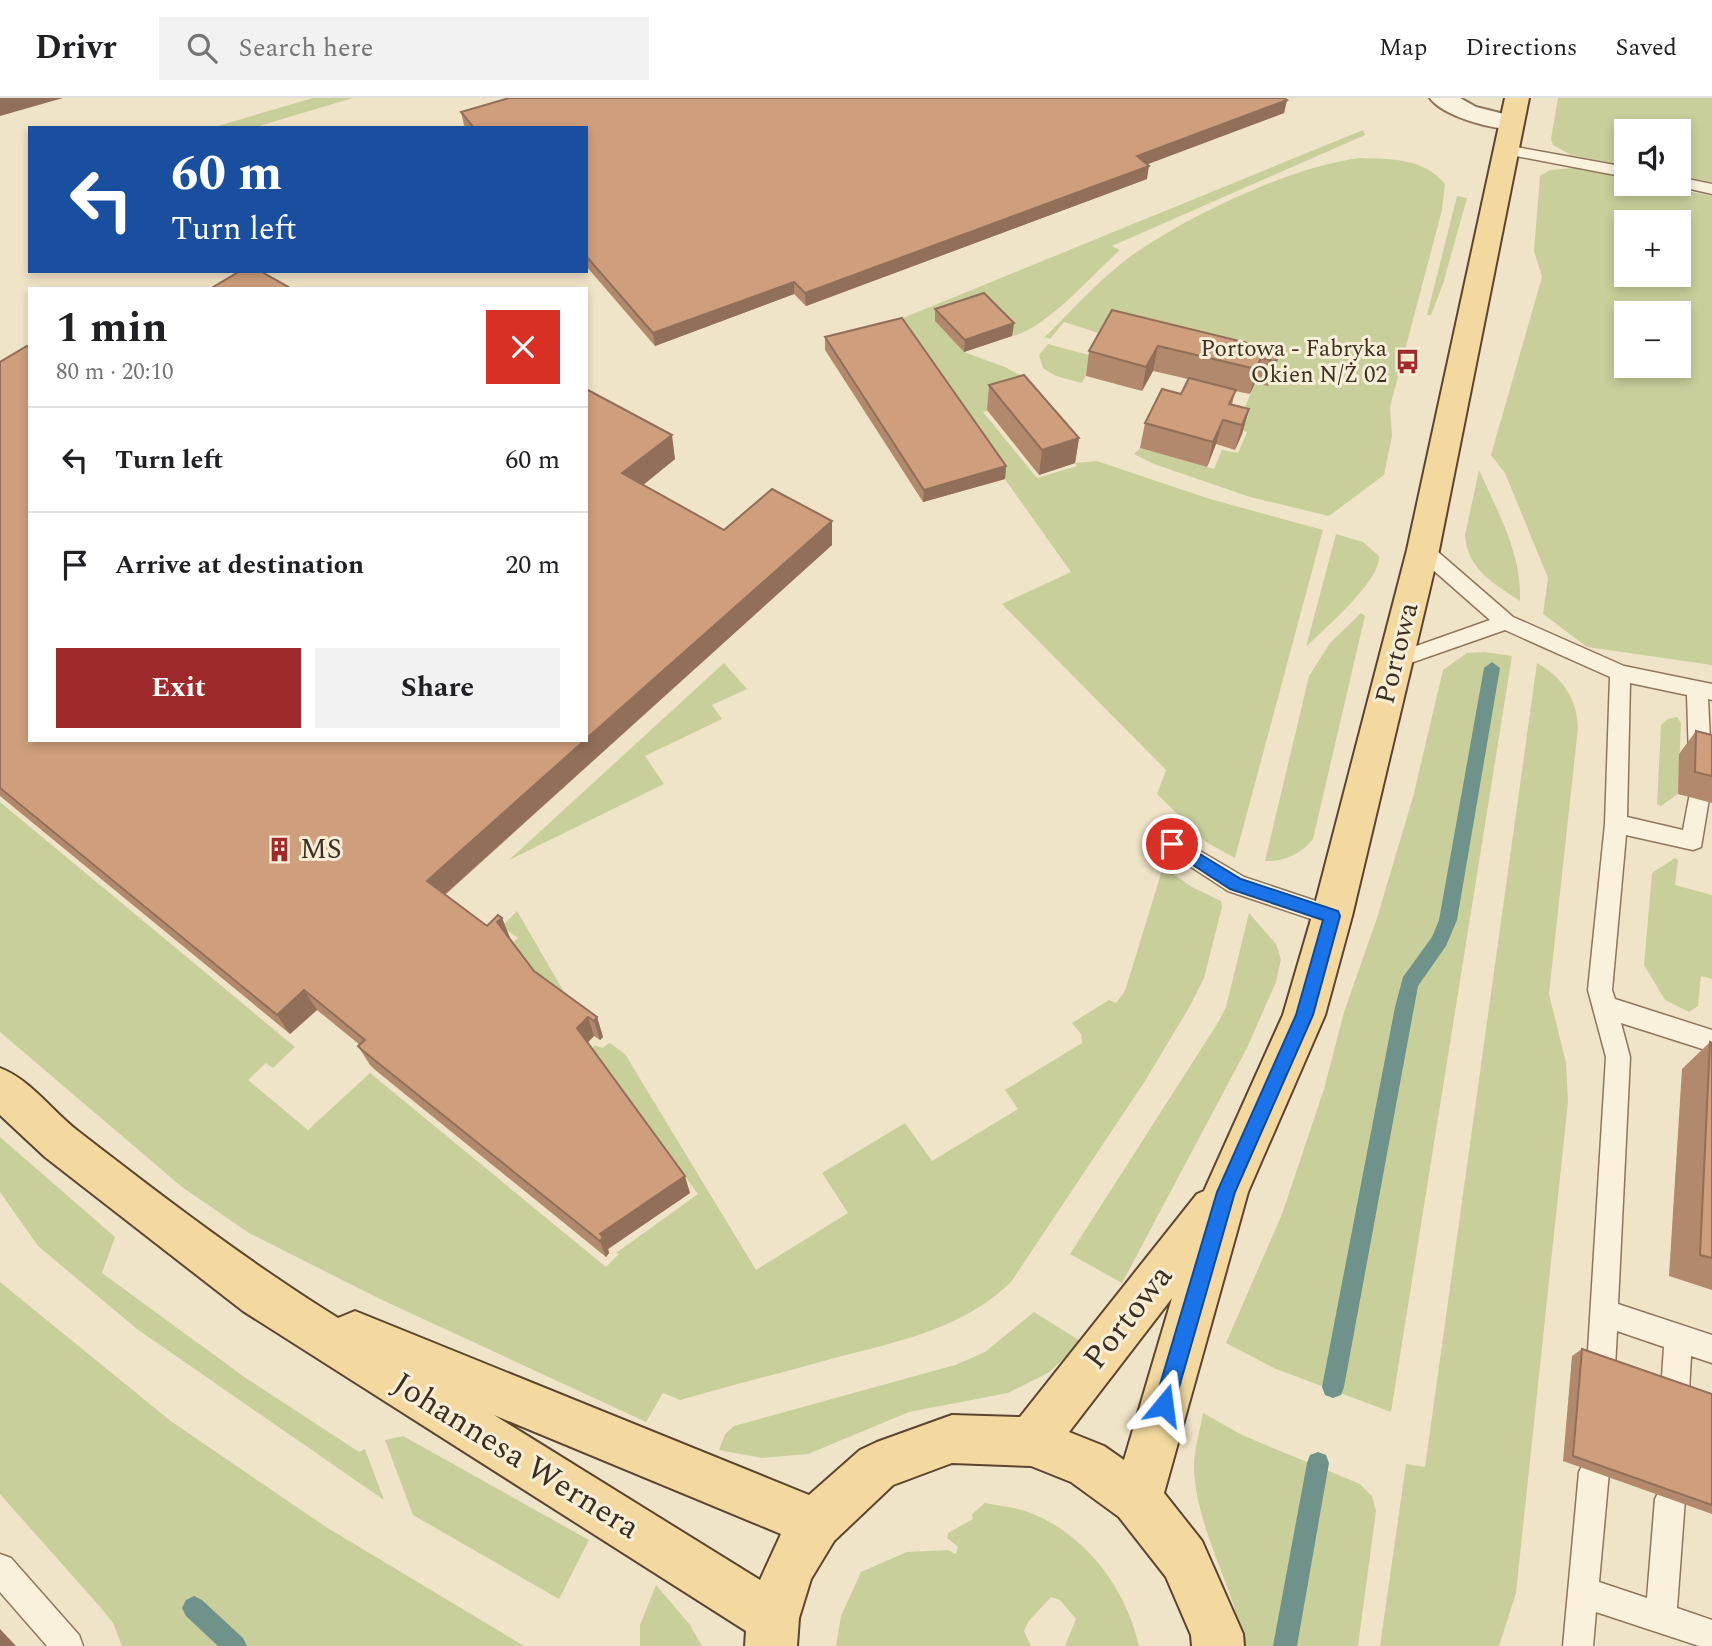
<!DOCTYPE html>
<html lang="en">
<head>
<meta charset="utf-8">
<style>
	:root { --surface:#fff; --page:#f2f2f2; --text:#202124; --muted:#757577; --line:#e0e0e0; --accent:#9e2a2b }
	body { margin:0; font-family:Spectral,serif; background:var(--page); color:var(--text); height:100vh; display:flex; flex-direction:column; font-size:26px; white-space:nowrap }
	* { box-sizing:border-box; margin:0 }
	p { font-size:23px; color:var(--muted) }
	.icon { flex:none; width:38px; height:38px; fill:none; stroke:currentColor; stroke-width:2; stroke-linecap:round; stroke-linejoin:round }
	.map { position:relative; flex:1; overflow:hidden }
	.panel { position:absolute; left:28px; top:189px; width:560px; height:455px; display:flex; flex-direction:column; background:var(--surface); border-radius:0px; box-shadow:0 4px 10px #0003 }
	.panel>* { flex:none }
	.hud { position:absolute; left:28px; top:28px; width:560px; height:147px; border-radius:0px; box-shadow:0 4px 10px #0003; background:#1a4fa0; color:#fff; overflow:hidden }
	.fabs { position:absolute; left:1614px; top:21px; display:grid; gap:14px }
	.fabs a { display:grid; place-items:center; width:77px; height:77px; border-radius:0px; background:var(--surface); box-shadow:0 4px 10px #0003; font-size:35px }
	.pin { position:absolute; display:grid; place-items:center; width:60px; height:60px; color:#fff; margin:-30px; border:4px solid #fff; border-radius:50%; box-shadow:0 2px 7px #0007 }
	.me { position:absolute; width:77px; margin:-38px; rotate:16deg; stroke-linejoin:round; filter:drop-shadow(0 0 5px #0008) }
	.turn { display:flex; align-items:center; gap:24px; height:147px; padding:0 28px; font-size:32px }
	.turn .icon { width:91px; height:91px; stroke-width:2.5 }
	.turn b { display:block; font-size:49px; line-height:60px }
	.round { display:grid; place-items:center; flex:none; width:74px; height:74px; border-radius:0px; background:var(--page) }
	.headline { display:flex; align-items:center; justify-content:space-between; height:119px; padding:0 28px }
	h1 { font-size:42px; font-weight:700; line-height:52px }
	.cta { display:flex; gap:14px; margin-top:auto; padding:14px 28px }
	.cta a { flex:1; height:80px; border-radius:0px; background:var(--accent); color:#fff; font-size:28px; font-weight:700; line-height:80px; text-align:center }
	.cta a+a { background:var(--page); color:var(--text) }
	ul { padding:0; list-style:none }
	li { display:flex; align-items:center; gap:21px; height:105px; padding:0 28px; border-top:2px solid var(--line) }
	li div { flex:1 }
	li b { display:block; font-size:26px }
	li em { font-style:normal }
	header { display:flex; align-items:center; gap:42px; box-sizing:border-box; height:98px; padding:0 35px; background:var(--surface); border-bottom:2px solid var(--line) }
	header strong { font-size:33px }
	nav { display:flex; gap:38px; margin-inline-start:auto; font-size:24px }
	.search { width:490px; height:63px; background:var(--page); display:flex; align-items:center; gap:18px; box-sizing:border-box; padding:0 24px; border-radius:0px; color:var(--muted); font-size:26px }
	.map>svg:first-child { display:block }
	.green { fill:#c9cf9b; fill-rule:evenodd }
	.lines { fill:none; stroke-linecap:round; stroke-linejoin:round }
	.stream { fill:#6f938a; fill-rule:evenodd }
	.lane-casing { stroke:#8d765c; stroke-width:3 }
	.street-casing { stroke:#8d765c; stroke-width:4 }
	.primary-casing { stroke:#5b4430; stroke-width:4 }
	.lane { fill:#faf1dc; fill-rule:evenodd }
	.street { fill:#faf1dc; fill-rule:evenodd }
	.primary { fill:#f3d9a0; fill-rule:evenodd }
	.wall { fill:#b2896c }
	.shaded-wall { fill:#916f58 }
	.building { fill:#cf9f7d; stroke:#916f58; stroke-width:2 }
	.route { fill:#1a73e8; stroke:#114b97; stroke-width:2 }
	.labels { text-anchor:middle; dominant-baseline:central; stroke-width:6; stroke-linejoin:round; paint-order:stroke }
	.far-poi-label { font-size:23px; fill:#3d2e20; stroke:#f7eed8; text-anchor:end }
	.street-label { font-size:28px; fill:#3d2e20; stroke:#f7eed8 }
	.poi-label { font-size:28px; fill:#3d2e20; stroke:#f7eed8; text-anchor:start }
	.near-street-label { font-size:33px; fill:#3d2e20; stroke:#f7eed8 }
</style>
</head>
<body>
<header>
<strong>Drivr</strong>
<div class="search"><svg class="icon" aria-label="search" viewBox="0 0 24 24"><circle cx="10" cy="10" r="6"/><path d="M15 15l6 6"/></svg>Search here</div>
<nav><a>Map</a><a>Directions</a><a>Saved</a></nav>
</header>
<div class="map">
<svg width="1712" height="1548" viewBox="0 0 1712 1548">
	<rect width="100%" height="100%" fill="#f0e4c8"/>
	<g class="green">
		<polygon points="313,0 353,0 252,30 211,30"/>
		<polygon points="1558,0 1712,0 1712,84 1678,78 1678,33 1626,33 1626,68 1571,57 1553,47 1551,41"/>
		<path d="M1363 32 1365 37 1112 148 1120 152C1094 175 1045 232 1012 238L983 207 964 254 1005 269 1025 280 1021 301 983 314 1037 380 1077 368 1075 365 1097 363 1210 401 1323 432 1235 760 1206 744 1157 696 1166 672 1002 506 1071 474 893 224Z"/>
		<path d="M1360 60C1391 61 1424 60 1445 86L1442 112 1390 309 1392 338 1384 377 1329 418 1250 399 1154 366 1134 356 1140 350 1214 371 1222 352 1238 355 1247 334 1231 329 1241 319 1255 285 1064 224 1050 241 1045 239C1072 212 1100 181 1131 158 1187 118 1292 68 1360 60Z"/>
		<path d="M1573 70 1626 80V86H1651L1712 98V567L1587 549 1543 516 1548 480 1505 375 1491 357 1542 179 1534 153 1540 78 1550 72ZM1678 124V177H1626V124ZM1626 215H1678V268H1626Z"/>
		<polygon points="1457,98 1467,100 1443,186 1431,217 1427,217"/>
		<polygon points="1048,246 1096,259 1082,285 1056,278 1043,270 1039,257"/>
		<path d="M1479 372C1498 415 1522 455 1520 503 1494 486 1467 471 1465 437Z"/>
		<path d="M1336 436 1363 444 1379 458C1381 483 1324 531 1306 549Z"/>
		<path d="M1361 515 1365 518 1313 741C1301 756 1284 764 1265 763L1309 578 1330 545Z"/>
		<polygon points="1485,554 1512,558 1391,1314 1276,1271 1226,1245 1282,1116 1324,991 1344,914 1377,820 1413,699 1443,572 1467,555"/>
		<polygon points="724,565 747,591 712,607 722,621 645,658 664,686 509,762"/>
		<path d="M1537 565C1563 580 1577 600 1578 630L1549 896 1566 965 1568 1004 1516 1495 1499 1548H1380L1406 1366 1425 1369Z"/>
		<polygon points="1677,619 1681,625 1678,696 1661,708 1657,706 1661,627 1668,621"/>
		<path d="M0 704 295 949 273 970 266 965 248 982 308 1032 370 975 606 1169 619 1156 616 1155 698 1096 591 952 595 947 602 950 610 945 625 956 756 1172 848 1115 822 1075 905 1025 932 1063 1018 1011 1005 992 1082 945 1081 936 1072 925 1109 902 1116 905 1125 893 1163 769 1192 789 1221 803 1222 809 1204 880 1190 908 1145 983 1011 1184C962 1232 895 1244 831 1261 780 1275 730 1288 680 1302L663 1295 646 1324 380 1201 249 1135 182 1089 0 934Z"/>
		<polygon points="1675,760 1678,762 1675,787 1712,797 1712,881 1701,878 1698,908 1689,914 1665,902 1644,867 1652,775"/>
		<polygon points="517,813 567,899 535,877 512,845 518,840 507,832 492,838"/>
		<polygon points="1249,815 1276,846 1281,861 1276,884 1247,950 1122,1185 1070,1156 1219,923 1226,909"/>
		<polygon points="0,1039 115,1139 102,1175 243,1278 359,1354 365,1351 384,1402 137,1231 38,1148 0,1094"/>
		<polygon points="0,1184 172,1324 326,1429 524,1548 122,1548 113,1525 101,1510 0,1396"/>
		<polygon points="1034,1214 1082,1244 1048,1275 1008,1295 909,1314 808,1356 762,1360 719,1352 725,1336 734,1328 955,1267 985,1254"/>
		<path d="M1203 1315 1242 1337 1360 1386 1372 1398 1376 1413 1358 1548H1244C1234 1488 1198 1435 1194 1373 1193 1355 1200 1333 1203 1315Z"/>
		<polygon points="403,1338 589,1442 559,1501 413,1417 385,1342"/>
		<path d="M985 1405C999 1408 1015 1409 1028 1414 1085 1435 1126 1490 1139 1548H1065L1076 1521 1060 1502 1051 1499 1028 1524 1024 1533 1031 1548H836L841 1518 861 1474 907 1454 948 1452 956 1456 958 1449 947 1440 948 1435 973 1421 972 1416Z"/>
		<polygon points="656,1487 690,1527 702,1548 640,1548 640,1527"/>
	</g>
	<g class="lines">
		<g class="stream">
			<polygon points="1492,564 1500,570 1457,822 1446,848 1418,888 1344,1289 1341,1297 1333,1300 1325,1297 1322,1289 1395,909 1403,879 1432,839 1439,822 1484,570"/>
			<polygon points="1318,1354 1326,1357 1329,1365 1297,1548 1273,1548 1307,1365 1310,1357"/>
			<polygon points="194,1498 202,1502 243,1540 247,1548 218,1548 186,1518 182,1510 186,1502"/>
		</g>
		<defs>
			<g id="lane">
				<polygon points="1505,47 1626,69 1626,79 1500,55 1497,52"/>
				<polygon points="1678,79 1712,86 1712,96 1673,87 1678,86"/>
				<polygon points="1423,445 1430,447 1513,519 1624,568 1712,586 1712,602 1708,601 1711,661 1708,667 1700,669 1692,667 1689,661 1687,597 1630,585 1627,719 1683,732 1690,695 1698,692 1706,695 1709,701 1701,749 1693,752 1626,737 1612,892 1615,901 1712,932 1712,954 1621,925 1630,959 1618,1206 1712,1237 1712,1265 1691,1258 1689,1294 1685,1304 1675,1308 1665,1304 1661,1294 1664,1249 1617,1233 1615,1269 1611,1279 1601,1283 1591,1279 1587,1269 1606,959 1588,892 1605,726 1610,579 1505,532 1402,568 1388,568 1385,563 1388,558 1490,522 1416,457 1413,452 1416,447"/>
				<polygon points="1173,737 1244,779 1340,811 1344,818 1340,825 1332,828 1228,793 1165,752 1162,746 1165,740"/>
				<polygon points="1594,1359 1604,1364 1609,1374 1599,1484 1647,1500 1655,1401 1660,1391 1670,1386 1680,1391 1685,1401 1677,1510 1712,1522 1712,1548 1699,1548 1596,1514 1593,1548 1563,1548 1579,1374 1584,1364"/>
				<polygon points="0,1456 11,1460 79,1537 83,1548 47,1548 0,1494"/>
			</g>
			<path id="street" d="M1430 0H1460L1476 9 1520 20 1524 25 1520 30C1500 35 1442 18 1430 0Z"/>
			<path id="primary" d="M1505 0H1529L1439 452 1352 818 1325 917 1248 1094 1164 1395 1202 1443 1243 1536 1244 1548H1192L1191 1537 1166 1479 1119 1419 1071 1384 1031 1368 952 1365 893 1387 834 1443 811 1481 799 1520 797 1548H745L746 1533 243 1213 45 1059 0 1017V970C31 982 52 1013 78 1033 162 1098 248 1164 338 1220L355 1213 809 1397 860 1352 877 1344 952 1317 1020 1319 1197 1096 1204 1093 1283 917 1312 818 1407 452ZM1172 1200 1124 1362 1104 1348 1069 1334ZM494 1317 781 1436 760 1482Z"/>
		</defs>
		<use href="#lane" class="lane-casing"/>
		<use href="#street" class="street-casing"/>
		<use href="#primary" class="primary-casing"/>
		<use href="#lane" class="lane"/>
		<use href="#street" class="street"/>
		<use href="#primary" class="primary"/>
	</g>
	<g class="wall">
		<polygon points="1287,2 1284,15 1147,66 1147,81 806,208 794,196 655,248 586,168 586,30 466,30 464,27 461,14"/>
		<polygon points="935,211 1014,225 1012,238 964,254 935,223"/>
		<polygon points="1112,212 1280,253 1273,278 1268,288 1255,285 1250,296 1235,293 1232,307 1249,311 1242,336 1235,352 1216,346 1207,369 1140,350 1145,325 1181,296 1188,281 1153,273 1142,293 1086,278 1089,253"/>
		<polygon points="825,239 1006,368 1005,381 923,404 825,252"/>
		<polygon points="0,264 30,642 586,291 675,361 643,387 724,432 832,423 832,447 445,797 487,828 502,820 510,840 534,873 597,919 603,939 600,942 594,938 587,945 690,1095 608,1151 609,1155 606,1159 374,971 370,967 358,948 360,947 317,912 290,936 0,698"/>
		<polygon points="989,287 1079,340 1075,365 1039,377 987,312"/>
		<polygon points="1696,633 1712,637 1712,705 1678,696 1679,656"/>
		<polygon points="1710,944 1712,945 1712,1192 1669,1178 1682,971"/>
		<polygon points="1582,1251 1712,1296 1712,1416 1563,1363 1572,1258"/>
	</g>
	<g class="shaded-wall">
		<polygon points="0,0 63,0 0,18"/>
		<polygon points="1287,2 1284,15 1135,71 1137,58"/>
		<polygon points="1149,68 1147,81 806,208 805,195"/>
		<polygon points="794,184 794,196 655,248 653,235"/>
		<polygon points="1014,225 1012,238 964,254 965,242"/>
		<polygon points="1158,248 1153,273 1142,293 1146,269"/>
		<polygon points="1280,253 1273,278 1268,288 1275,263"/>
		<polygon points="1261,260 1255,285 1250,296 1256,271"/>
		<polygon points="1249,311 1242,336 1235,352 1242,327"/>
		<polygon points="1223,322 1216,346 1207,369 1213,344"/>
		<polygon points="672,337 675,361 627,400 622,375"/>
		<polygon points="1079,340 1075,365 1039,377 1042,352"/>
		<polygon points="1006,368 1005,381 923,404 924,392"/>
		<polygon points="832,423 832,447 436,804 427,783"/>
		<polygon points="502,820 510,840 497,824"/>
		<polygon points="304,892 317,912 290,936 277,917"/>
		<polygon points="588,919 594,938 583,949 577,930"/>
		<polygon points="597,919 603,939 600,942 594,923"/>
		<polygon points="685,1078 690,1095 608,1151 609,1155 606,1159 600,1143 600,1136"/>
		<polygon points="0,1531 16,1548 0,1548"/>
	</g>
	<g class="building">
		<polygon points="509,0 1284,0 1287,2 1137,58 1149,68 805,195 794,184 653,235 586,158 586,30 474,30 461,14"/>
		<polygon points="240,173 260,173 292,191 210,191"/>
		<polygon points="984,195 1014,225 965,242 935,211"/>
		<polygon points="1112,212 1280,253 1275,263 1261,260 1256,271 1158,248 1146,269 1089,253"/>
		<polygon points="902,220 1006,368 924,392 825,239"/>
		<polygon points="27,248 30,250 30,642 585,642 427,783 487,828 498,817 502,820 497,824 534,873 597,919 594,923 588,919 577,930 685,1078 600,1136 603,1139 600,1143 362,952 358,948 365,942 304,892 277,917 0,690 0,264"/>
		<polygon points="1024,277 1079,340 1042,352 989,287"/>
		<polygon points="1189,280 1236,292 1229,306 1249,311 1242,327 1223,322 1213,344 1145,325 1162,291 1181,296"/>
		<polygon points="586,291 672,337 622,375 724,432 772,391 832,423 586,641"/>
		<polygon points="1696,633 1712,637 1712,678 1695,674"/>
		<polygon points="1710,944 1712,945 1712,1160 1700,1157"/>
		<polygon points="1582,1251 1712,1296 1712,1407 1573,1358"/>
	</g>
	<polygon class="route" points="1172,739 1241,781 1338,813 1340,818 1313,917 1235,1094 1174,1307 1171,1314 1164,1316 1157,1314 1154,1307 1217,1094 1296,917 1323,822 1230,791 1167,750 1167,741"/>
	<defs>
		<symbol id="bus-bare" viewBox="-9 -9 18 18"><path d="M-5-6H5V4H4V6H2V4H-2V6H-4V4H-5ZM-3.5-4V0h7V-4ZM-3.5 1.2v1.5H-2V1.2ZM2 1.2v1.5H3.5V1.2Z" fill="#9e2a2b" stroke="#f7eed8" stroke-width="2.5" paint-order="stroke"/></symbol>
		<symbol id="building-bare" viewBox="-9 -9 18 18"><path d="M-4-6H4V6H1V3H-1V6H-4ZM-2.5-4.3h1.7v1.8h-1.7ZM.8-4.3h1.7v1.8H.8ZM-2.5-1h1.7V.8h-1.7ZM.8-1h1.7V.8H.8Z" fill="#9e2a2b" stroke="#f7eed8" stroke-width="2.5" paint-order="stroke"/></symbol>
	</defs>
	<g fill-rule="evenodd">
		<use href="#bus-bare" x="1390" y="246" width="35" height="35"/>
		<use href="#building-bare" x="262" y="734" width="35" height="35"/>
	</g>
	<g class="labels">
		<g class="far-poi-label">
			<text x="1387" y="251">Portowa - Fabryka<tspan x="1387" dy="26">Okien N/Ż 02</tspan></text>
		</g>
		<g class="street-label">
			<text transform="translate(1397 555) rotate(-76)">Portowa</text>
		</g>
		<g class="poi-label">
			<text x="300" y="751">MS</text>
		</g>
		<g class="near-street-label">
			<text transform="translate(1128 1219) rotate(-52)">Portowa</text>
			<text transform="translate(516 1358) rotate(32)">Johannesa Wernera</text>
		</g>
	</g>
</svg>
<div class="fabs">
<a><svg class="icon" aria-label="sound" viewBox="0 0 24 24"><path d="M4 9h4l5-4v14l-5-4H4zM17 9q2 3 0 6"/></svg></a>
<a>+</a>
<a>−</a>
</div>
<div class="pin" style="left:1172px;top:746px;background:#d93025"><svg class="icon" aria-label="arrive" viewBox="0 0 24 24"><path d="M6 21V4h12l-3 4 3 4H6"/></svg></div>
<svg class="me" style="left:1164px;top:1307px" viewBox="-20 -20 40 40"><path d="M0-17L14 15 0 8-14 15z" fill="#1a73e8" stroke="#fff" stroke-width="4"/></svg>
<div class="hud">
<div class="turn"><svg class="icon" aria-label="left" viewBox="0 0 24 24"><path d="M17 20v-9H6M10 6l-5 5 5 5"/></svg><div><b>60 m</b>Turn left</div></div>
</div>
<section class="panel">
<div class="headline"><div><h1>1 min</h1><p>80 m · 20:10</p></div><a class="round" style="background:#d93025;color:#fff"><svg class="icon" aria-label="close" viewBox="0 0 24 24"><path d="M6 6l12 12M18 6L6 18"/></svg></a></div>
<ul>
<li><svg class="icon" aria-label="left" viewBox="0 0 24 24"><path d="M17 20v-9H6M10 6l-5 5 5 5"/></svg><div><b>Turn left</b></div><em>60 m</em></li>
<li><svg class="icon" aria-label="arrive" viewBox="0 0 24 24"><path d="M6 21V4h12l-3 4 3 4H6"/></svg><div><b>Arrive at destination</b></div><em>20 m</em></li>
</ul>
<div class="cta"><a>Exit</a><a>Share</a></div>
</section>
</div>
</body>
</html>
